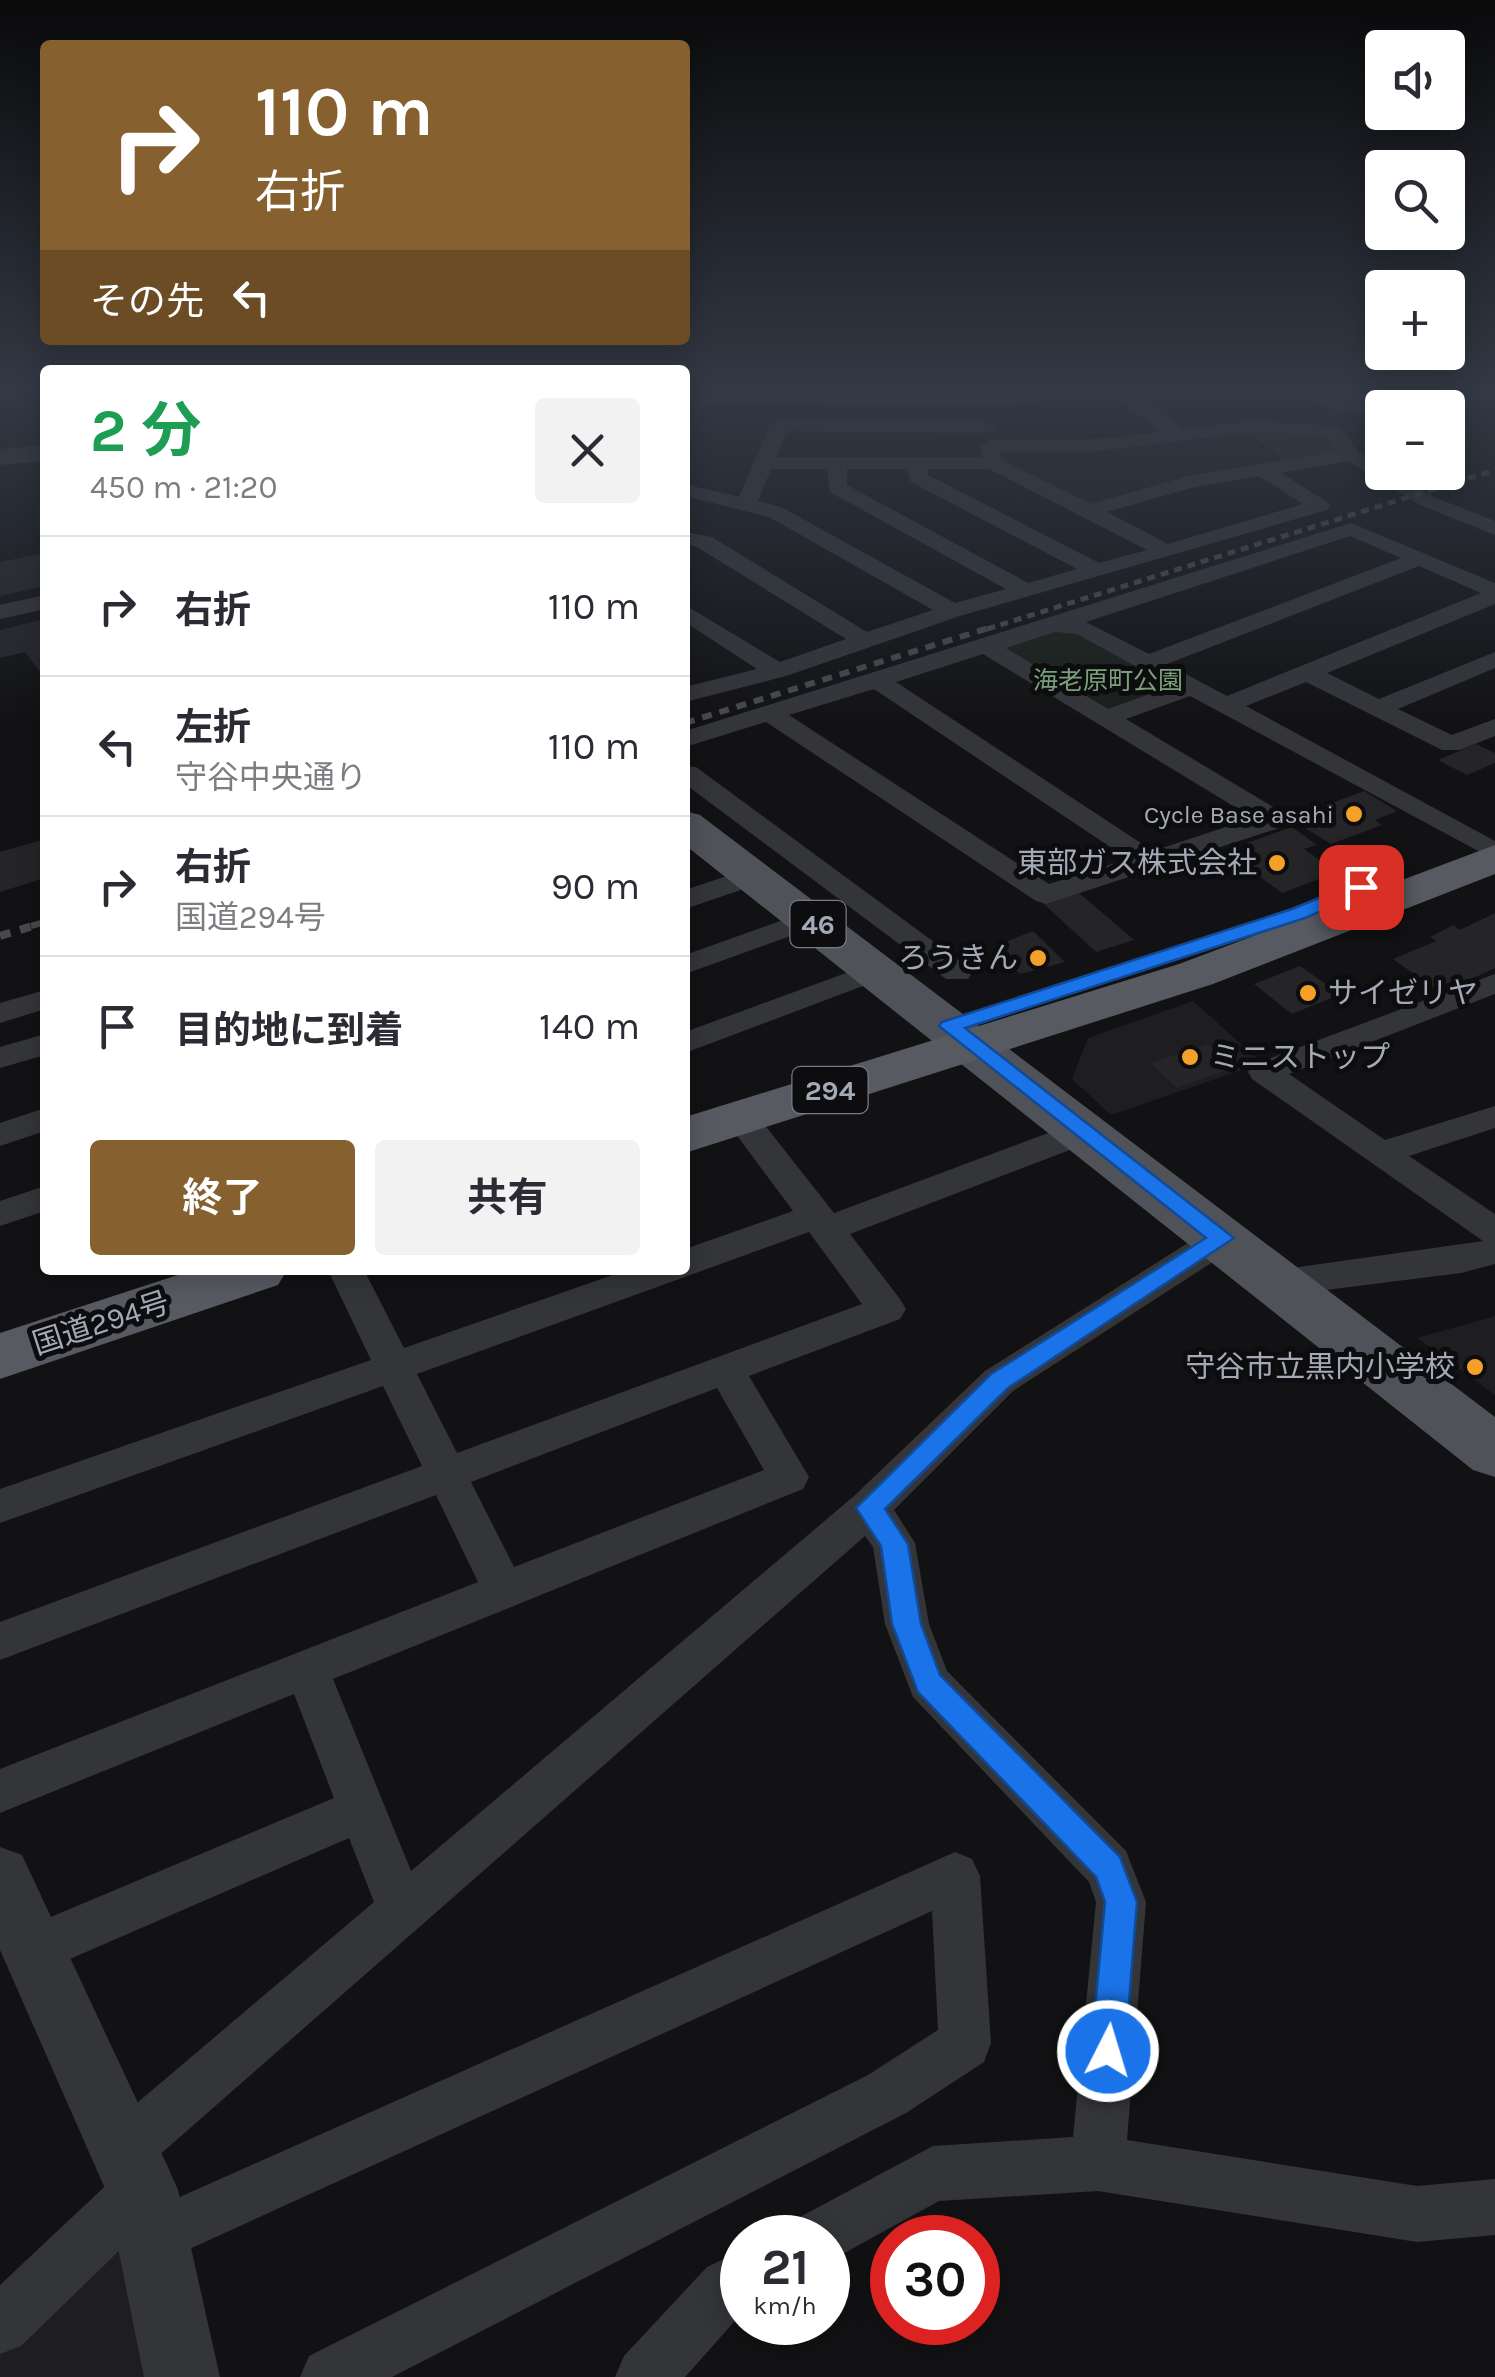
<!DOCTYPE html>
<html lang="ja">
<head>
<meta charset="utf-8">
<style>
	:root { --surface:#fff; --page:#f2f2f3; --text:#2b2b33; --muted:#7c7c81; --line:#e1e1e2; --accent:#86602e }
	body { margin:0; font-family:Karla,"Noto Sans JP",sans-serif; background:var(--page); color:var(--text); height:100vh; display:flex; flex-direction:column; font-size:38px; white-space:nowrap }
	* { box-sizing:border-box; margin:0 }
	p { font-size:32px; color:var(--muted) }
	.icon { flex:none; width:55px; height:55px; fill:none; stroke:currentColor; stroke-width:2; stroke-linecap:round; stroke-linejoin:round }
	.map { position:relative; flex:1; overflow:hidden }
	.panel { position:absolute; left:40px; top:365px; width:650px; height:910px; display:flex; flex-direction:column; background:var(--surface); border-radius:10px; box-shadow:0 5px 25px #0003 }
	.panel>* { flex:none }
	.guide { position:absolute; left:40px; top:40px; width:650px; height:305px; border-radius:10px; box-shadow:0 5px 25px #0003; background:#86602e; color:#fff; overflow:hidden }
	.fabs { position:absolute; left:1365px; top:30px; display:grid; gap:20px }
	.fabs a { display:grid; place-items:center; width:100px; height:100px; border-radius:10px; background:var(--surface); box-shadow:0 5px 25px #0003; font-size:50px }
	.speed { position:absolute; left:720px; top:2215px; display:flex; gap:20px; font-size:50px; font-weight:700; text-align:center }
	.speed>* { display:grid; place-content:center; width:130px; height:130px; border-radius:50%; background:var(--surface); box-shadow:0 5px 25px #0003; line-height:1 }
	.speed small { font-size:25px; font-weight:400 }
	.speed .limit { border:15px solid #d22; background:#fff; color:#111 }
	.pin { position:absolute; display:grid; place-items:center; width:85px; height:85px; color:#fff; margin:-42px; border-radius:20px; box-shadow:0 5px 15px #0006 }
	.me { position:absolute; width:110px; margin:-55px; rotate:5deg; stroke-linejoin:round; filter:drop-shadow(0 0 8px #0008) }
	.turn { display:flex; align-items:center; gap:35px; height:210px; padding:0 50px; font-size:45px }
	.turn .icon { width:130px; height:130px; stroke-width:2.5 }
	.turn b { display:block; font-size:70px; line-height:85px }
	.then { display:flex; align-items:center; height:95px; padding:0 50px; background:#0003; gap:20px; font-size:38px }
	.round { display:grid; place-items:center; flex:none; width:105px; height:105px; border-radius:10px; background:var(--page) }
	.summary { display:flex; align-items:center; justify-content:space-between; height:170px; padding:0 50px }
	h1 { font-size:60px; font-weight:700; line-height:75px; color:#1e9e55 }
	.primary-button { display:flex; gap:20px; margin-top:auto; padding:20px 50px }
	.primary-button a { flex:1; height:115px; border-radius:10px; background:var(--accent); color:#fff; font-size:40px; font-weight:700; line-height:115px; text-align:center }
	.primary-button a+a { background:var(--page); color:var(--text) }
	ul { padding:0; list-style:none }
	li { display:flex; align-items:center; gap:30px; height:140px; padding:0 50px; border-top:2px solid var(--line) }
	li div { flex:1 }
	li b { display:block; font-size:38px }
	li em { font-style:normal }
	.map>svg:first-child { display:block }
	.built { fill:#1e1e21 }
	.green { fill:#181f19 }
	.building { fill:#252528 }
	.lines { fill:none; stroke-linecap:round; stroke-linejoin:round }
	.minor { fill:#333539; fill-rule:evenodd }
	.tertiary { fill:#333539; fill-rule:evenodd }
	.primary { fill:#4f5258; fill-rule:evenodd }
	.trunk { fill:#575a61; fill-rule:evenodd }
	.rail-far2 { stroke:#46494e; stroke-width:5; stroke-dasharray:8 6; stroke-linecap:butt }
	.rail-far1 { stroke:#46494e; stroke-width:6; stroke-dasharray:10 8; stroke-linecap:butt }
	.rail { stroke:#46494e; stroke-width:8; stroke-dasharray:11 10; stroke-linecap:butt }
	.route { fill:#1a73e8; stroke:#114b97; stroke-width:2.5 }
	.poi-dot { fill:#f5a029; stroke:#0d0d0f; stroke-width:4 }
	.labels { text-anchor:middle; dominant-baseline:central; stroke-width:10; stroke-linejoin:round; paint-order:stroke }
	.far-park-label { font-size:25px; fill:#7aa07a; stroke:#0d0d0f }
	.far-poi-label { font-size:25px; fill:#a3aab5; stroke:#0d0d0f; text-anchor:end }
	.shield { fill:#0d0d0f; stroke:#767b83; stroke-width:2.5 }
	.shield-label { font-size:28px; font-weight:bold; fill:#a3aab5 }
	.poi-label { font-size:30px; fill:#a3aab5; stroke:#0d0d0f; text-anchor:end }
	.street-label { font-size:30px; fill:#a3aab5; stroke:#0d0d0f }
</style>
</head>
<body>
<div class="map">
<svg width="1495" height="2377" viewBox="0 0 1495 2377">
	<rect width="100%" height="100%" fill="#121214"/>
	<g class="built">
		<polygon points="1193,1001 1262,1063 1111,1115 1072,1079 1088,1038"/>
		<polygon points="1495,1316 1495,1395 1417,1338"/>
		<polygon points="99,2252 128,2253 158,2377 0,2377 0,2346"/>
	</g>
	<g class="green">
		<polygon points="1239,430 1281,462 1096,506 1004,464 1000,447"/>
		<polygon points="1054,625 1083,628 1193,687 1105,718 986,646"/>
	</g>
	<g class="building">
		<polygon points="1243,429 1328,433 1338,450 1286,462"/>
		<polygon points="45,553 45,586 0,596 0,562"/>
		<polygon points="45,619 45,679 25,652 0,658 0,630"/>
		<polygon points="1476,744 1495,753 1495,763 1467,775 1438,760"/>
		<polygon points="1364,791 1397,811 1375,820 1382,825 1331,844 1290,819"/>
		<polygon points="1292,827 1317,845 1304,849 1337,872 1282,893 1235,859 1256,852 1244,844"/>
		<polygon points="45,839 45,878 0,892 0,852"/>
		<polygon points="1079,893 1134,940 1096,952 1043,903"/>
		<polygon points="1495,913 1495,968 1441,993 1393,959 1436,941 1430,937 1453,925 1460,930"/>
		<polygon points="1033,931 1065,962 1020,974 993,947"/>
		<polygon points="1300,966 1326,984 1338,979 1351,990 1292,1014 1254,984"/>
		<polygon points="1207,1044 1233,1068 1177,1088 1151,1063"/>
	</g>
	<g class="lines">
		<g class="minor">
			<path d="M1111 392H1132L1182 429 1254 420 1341 427 1358 451 1382 466V472H1394L1434 497 1495 521V535L1420 505 1348 461 1281 473 1327 502 1330 506 1327 510 960 616 786 676 685 702V687L757 669 685 622V605L780 662 846 639 697 547 685 544V532L712 537 867 632 933 610 769 517 685 496V484L739 497 770 425 780 419 986 421 996 427 986 433 787 431 776 457H982L980 446 990 440 1098 439 1161 432ZM1254 432 1328 436 1338 451 1188 476 1091 504 1002 460 1001 452 1098 451ZM771 469H827L830 492 1006 589 955 603 783 508 758 501ZM847 469H907L911 482 1077 569 1028 583 847 485ZM927 469H989L1147 550 1099 563 928 475ZM1259 476 1303 504 1168 544 1107 512 1191 488Z"/>
			<path d="M1351 523 1495 583V604L1327 673 1379 699 1495 652V668L1398 709 1452 735 1495 719V736L1460 750H1442L1306 682 1246 706 1495 841V860L1190 696 1126 719 1285 814 1289 820 1285 826 1046 904 1036 901 766 722 685 747V731ZM1350 536 1401 558 1149 654 1086 622ZM1419 566 1481 593 1227 696 1167 664ZM1055 632 1077 634 1172 686 1108 709 1006 648ZM983 654 1253 818 1153 851 896 682ZM874 689 1128 859 1049 884 789 715Z"/>
			<polygon points="45,595 45,609 0,619 0,605"/>
			<polygon points="685,766 696,767 968,967 972,973 968,979 946,979 685,784"/>
			<polygon points="754,867 764,870 768,876 764,882 685,909 685,890"/>
			<polygon points="811,910 821,913 826,919 821,925 685,974 685,955"/>
			<polygon points="876,962 887,965 891,971 887,977 685,1053 685,1032"/>
			<polygon points="1495,974 1495,994 1289,1074 1385,1140 1495,1106 1495,1128 1409,1156 1495,1214 1495,1264 1461,1273 1278,1296 1265,1292 1260,1283 1265,1274 1278,1270 1483,1241 1252,1079 1248,1072 1252,1065"/>
			<polygon points="45,990 45,1009 0,1023 0,1003"/>
			<polygon points="45,1034 45,1055 0,1068 0,1047"/>
			<path d="M741 1107 753 1110 834 1213 1072 1124 1084 1121 1096 1124 1101 1132 1096 1140 850 1234 900 1299 906 1309 900 1319 749 1376 809 1477 803 1489 333 1679 411 1871 854 1496 985 1371 1210 1229 1223 1225 1236 1229 1241 1238 1236 1247 1013 1391 894 1510 915 1543 929 1624 947 1671 1126 1851 1146 1902 1127 2140 1417 2186 1495 2179V2235L1417 2242 1098 2191 939 2201 828 2262V2238H790L798 2218 933 2146 1073 2137 1096 1902 1089 1882 913 1697 885 1624 873 1547 865 1536 148 2165 162 2170 170 2190 164 2204 955 1852 972 1859 980 1876 991 2043 984 2062 906 2113 392 2377H300L309 2356 868 2075 938 2030 932 1911 152 2266 132 2258 126 2244 21 2346 0 2354V2285L117 2175 104 2169 96 2150 104 2131 374 1902 349 1838 33 1975 15 1968 8 1950 15 1932 334 1798 294 1694 0 1813V1769L478 1582 436 1495 0 1660V1622L422 1466 383 1386 0 1523V1489L371 1360 328 1270H364L404 1348 627 1270H685V1249L793 1211 724 1118 729 1110ZM809 1232 862 1304 457 1453 417 1374ZM717 1388 764 1470 514 1567 471 1482Z"/>
			<polygon points="45,1108 45,1131 0,1146 0,1123"/>
			<polygon points="45,1186 45,1211 0,1226 0,1201"/>
			<polygon points="742,2250 742,2313 685,2377 615,2377 624,2356 707,2267"/>
		</g>
		<g class="tertiary">
			<polygon points="685,392 1089,392 1077,399 981,406 685,402"/>
			<polygon points="1292,392 1329,392 1383,401 1419,392 1460,392 1456,397 1416,408 1382,408 1382,415 1345,412 1296,397"/>
			<polygon points="45,445 45,461 0,465 0,449"/>
			<polygon points="0,1847 22,1855 167,2165 178,2190 220,2377 144,2377 107,2193 0,1950"/>
		</g>
		<polygon class="primary" points="685,811 700,815 1495,1417 1495,1477 1473,1470 685,845"/>
		<g class="trunk">
			<polygon points="1495,845 1495,874 1213,984 685,1153 685,1117 1179,964"/>
			<polygon points="193,1270 287,1270 278,1285 0,1379 0,1333"/>
		</g>
		<polyline class="rail-far2" points="987,629 1495,470"/>
		<g class="rail-far1">
			<polyline points="685,723 995,626"/>
			<polyline points="31,926 45,922"/>
		</g>
		<polyline class="rail" points="0,936 39,924"/>
	</g>
	<linearGradient id="sky" x2="0" y2="1"><stop stop-color="#0a0a0b"/><stop offset="0.54" stop-color="#333945"/><stop offset="1" stop-color="#333945" stop-opacity="0"/></linearGradient>
	<rect width="1495" height="725" fill="url(#sky)"/>
	<polygon class="route" points="1361,881 1370,887 1368,891 1305,918 965,1028 1234,1238 1008,1388 885,1509 908,1544 921,1624 940,1675 1120,1857 1137,1902 1125,2051 1120,2063 1108,2068 1096,2063 1091,2051 1105,1902 1096,1877 918,1692 892,1624 881,1546 856,1508 991,1374 1206,1238 939,1026 942,1022 1292,909"/>
	<g class="poi-dot">
		<circle cx="1354" cy="814" r="10"/>
		<circle cx="1277" cy="863" r="10"/>
		<circle cx="1038" cy="958" r="10"/>
		<circle cx="1308" cy="993" r="10"/>
		<circle cx="1190" cy="1057" r="10"/>
		<circle cx="1475" cy="1367" r="10"/>
	</g>
	<g class="labels">
		<g class="far-park-label">
			<text x="1108" y="680">海老原町公園</text>
		</g>
		<g class="far-poi-label">
			<text x="1334" y="814">Cycle Base asahi</text>
		</g>
		<g class="shield">
			<rect x="790.5" y="901" width="55" height="46" rx="8"/>
			<rect x="792.5" y="1067" width="75" height="46" rx="8"/>
		</g>
		<g class="shield-label">
			<text x="818" y="924">46</text>
			<text x="830" y="1090">294</text>
		</g>
		<g class="poi-label">
			<text x="1257" y="863">東部ガス株式会社</text>
			<text x="1018" y="958">ろうきん</text>
			<text x="1328" y="993" text-anchor="start">サイゼリヤ</text>
			<text x="1210" y="1057" text-anchor="start">ミニストップ</text>
			<text x="1455" y="1367">守谷市立黒内小学校</text>
		</g>
		<g class="street-label">
			<text transform="translate(101 1323) rotate(-18)">国道294号</text>
		</g>
	</g>
</svg>
<div class="fabs">
<a><svg class="icon" aria-label="sound" viewBox="0 0 24 24"><path d="M4 9h4l5-4v14l-5-4H4zM17 9q2 3 0 6"/></svg></a>
<a><svg class="icon" aria-label="search" viewBox="0 0 24 24"><circle cx="10" cy="10" r="6"/><path d="M15 15l6 6"/></svg></a>
<a>+</a>
<a>−</a>
</div>
<div class="speed"><div>21<small>km/h</small></div><div class="limit">30</div></div>
<div class="pin" style="left:1361px;top:887px;background:#d93025"><svg class="icon" aria-label="arrive" viewBox="0 0 24 24"><path d="M6 21V4h12l-3 4 3 4H6"/></svg></div>
<svg class="me" style="left:1108px;top:2051px" viewBox="-20 -20 40 40"><circle r="17" fill="#1a73e8" stroke="#fff" stroke-width="3"/><path d="M0-11L8 9 0 5-8 9z" fill="#fff"/></svg>
<div class="guide">
<div class="turn"><svg class="icon" aria-label="right" viewBox="0 0 24 24"><path d="M7 20v-9h11M14 6l5 5-5 5"/></svg><div><b>110 m</b>右折</div></div>
<div class="then">その先<svg class="icon" aria-label="left" viewBox="0 0 24 24"><path d="M17 20v-9H6M10 6l-5 5 5 5"/></svg></div>
</div>
<section class="panel">
<div class="summary"><div><h1>2 分</h1><p>450 m · 21:20</p></div><a class="round"><svg class="icon" aria-label="close" viewBox="0 0 24 24"><path d="M6 6l12 12M18 6L6 18"/></svg></a></div>
<ul>
<li><svg class="icon" aria-label="right" viewBox="0 0 24 24"><path d="M7 20v-9h11M14 6l5 5-5 5"/></svg><div><b>右折</b></div><em>110 m</em></li>
<li><svg class="icon" aria-label="left" viewBox="0 0 24 24"><path d="M17 20v-9H6M10 6l-5 5 5 5"/></svg><div><b>左折</b><p>守谷中央通り</p></div><em>110 m</em></li>
<li><svg class="icon" aria-label="right" viewBox="0 0 24 24"><path d="M7 20v-9h11M14 6l5 5-5 5"/></svg><div><b>右折</b><p>国道294号</p></div><em>90 m</em></li>
<li><svg class="icon" aria-label="arrive" viewBox="0 0 24 24"><path d="M6 21V4h12l-3 4 3 4H6"/></svg><div><b>目的地に到着</b></div><em>140 m</em></li>
</ul>
<div class="primary-button"><a>終了</a><a>共有</a></div>
</section>
</div>
</body>
</html>
